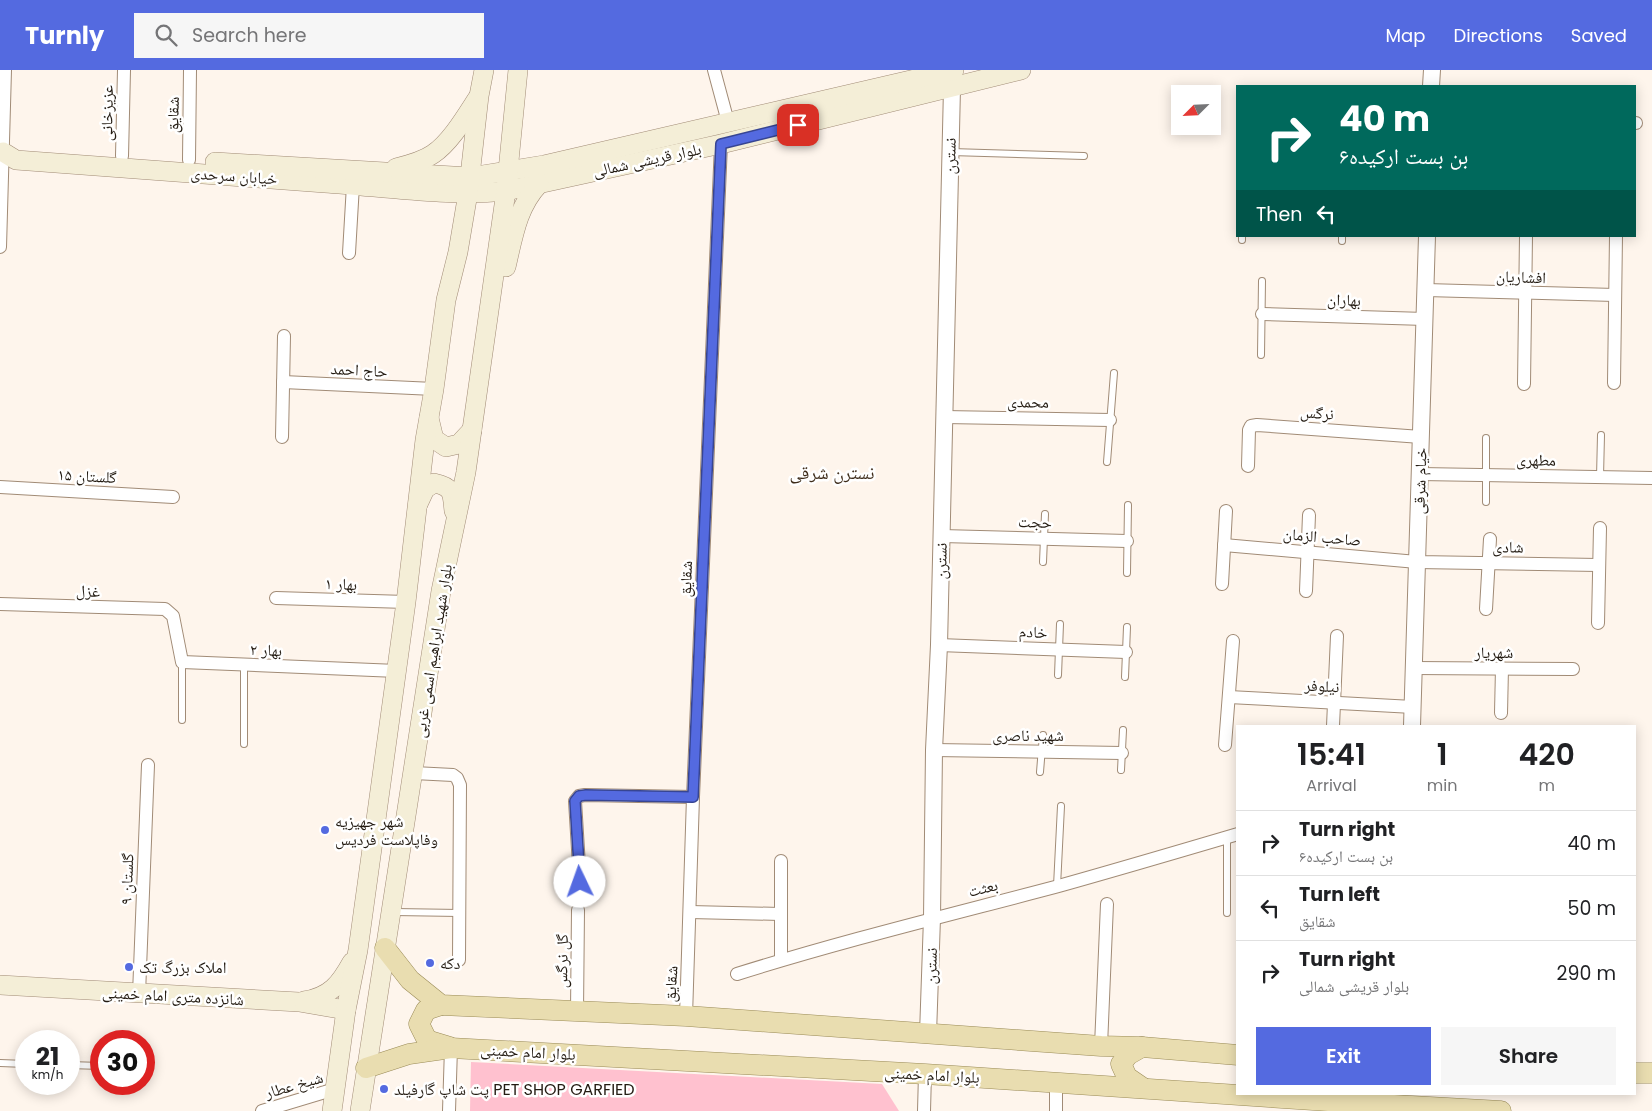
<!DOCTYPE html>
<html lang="en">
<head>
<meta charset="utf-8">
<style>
	:root { --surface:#fff; --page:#f6f6f6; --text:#202124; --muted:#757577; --line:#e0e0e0; --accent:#546ae0 }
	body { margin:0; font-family:Poppins,"Noto Naskh Arabic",sans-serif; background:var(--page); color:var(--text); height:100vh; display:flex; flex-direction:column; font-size:19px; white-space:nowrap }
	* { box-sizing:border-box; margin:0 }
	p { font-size:16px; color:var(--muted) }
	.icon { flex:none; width:28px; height:28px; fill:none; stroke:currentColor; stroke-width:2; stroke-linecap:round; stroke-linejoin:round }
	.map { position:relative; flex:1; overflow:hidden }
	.sheet { position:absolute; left:1236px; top:655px; width:400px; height:370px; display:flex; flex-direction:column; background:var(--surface); border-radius:0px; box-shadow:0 2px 12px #0003 }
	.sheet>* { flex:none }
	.banner { position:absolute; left:1236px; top:15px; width:400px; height:152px; border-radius:0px; box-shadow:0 2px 12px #0003; background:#00695c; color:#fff; overflow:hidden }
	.needle { width:32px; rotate:246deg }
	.fabs { position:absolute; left:1171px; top:15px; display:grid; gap:10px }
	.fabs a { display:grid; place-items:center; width:50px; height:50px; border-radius:0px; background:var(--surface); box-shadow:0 2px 12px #0003; font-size:25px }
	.speed { position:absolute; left:15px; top:960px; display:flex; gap:10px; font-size:25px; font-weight:700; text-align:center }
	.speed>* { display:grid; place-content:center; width:65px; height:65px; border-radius:50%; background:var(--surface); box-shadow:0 2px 12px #0003; line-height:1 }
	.speed small { font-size:12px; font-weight:400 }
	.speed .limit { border:8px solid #d22; background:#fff; color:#111 }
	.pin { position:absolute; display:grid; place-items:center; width:42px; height:42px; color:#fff; margin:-21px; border-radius:10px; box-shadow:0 2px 8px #0006 }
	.me { position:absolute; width:55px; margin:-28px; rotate:357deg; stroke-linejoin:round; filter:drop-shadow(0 0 4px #0008) }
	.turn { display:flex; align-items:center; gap:18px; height:105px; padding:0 20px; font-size:22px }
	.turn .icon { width:65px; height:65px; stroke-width:2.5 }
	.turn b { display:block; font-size:35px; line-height:42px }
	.then { display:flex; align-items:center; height:48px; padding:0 20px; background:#0003; gap:10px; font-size:19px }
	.eta { display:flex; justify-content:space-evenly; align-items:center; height:85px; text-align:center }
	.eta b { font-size:30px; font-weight:600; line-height:35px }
	.button { display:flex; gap:10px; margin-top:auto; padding:10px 20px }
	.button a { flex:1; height:58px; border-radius:0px; background:var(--accent); color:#fff; font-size:20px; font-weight:600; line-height:58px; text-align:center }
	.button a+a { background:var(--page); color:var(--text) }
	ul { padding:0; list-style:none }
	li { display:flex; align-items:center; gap:15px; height:65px; padding:0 20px; border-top:1px solid var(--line) }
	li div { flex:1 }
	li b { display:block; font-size:19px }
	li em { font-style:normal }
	header { display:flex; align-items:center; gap:30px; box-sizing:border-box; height:70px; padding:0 25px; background:var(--accent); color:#fff }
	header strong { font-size:24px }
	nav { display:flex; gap:28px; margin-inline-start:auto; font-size:18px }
	.search { width:350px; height:45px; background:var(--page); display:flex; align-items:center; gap:12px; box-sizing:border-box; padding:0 18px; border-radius:0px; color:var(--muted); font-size:19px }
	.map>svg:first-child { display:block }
	.green { fill:#ffc1cf }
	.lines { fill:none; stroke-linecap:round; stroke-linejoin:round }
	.service-casing { stroke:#a18b76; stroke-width:8 }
	.minor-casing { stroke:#a18b76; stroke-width:14 }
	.tertiary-casing { stroke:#a18b76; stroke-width:18 }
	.secondary-casing { stroke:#a18b76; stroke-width:20 }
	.primary-casing { stroke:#9a8b57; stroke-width:21 }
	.service { stroke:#fff; stroke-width:6 }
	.minor { stroke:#fff; stroke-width:12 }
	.tertiary { stroke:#fff; stroke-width:16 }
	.secondary { stroke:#f4eed7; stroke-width:19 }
	.primary { stroke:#e9ddb0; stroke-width:20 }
	.route-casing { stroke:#374592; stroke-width:12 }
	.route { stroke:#546ae0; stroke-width:9 }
	.poi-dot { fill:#546ae0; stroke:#fff; stroke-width:2 }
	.labels { text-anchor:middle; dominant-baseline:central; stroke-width:5; stroke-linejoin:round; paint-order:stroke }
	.street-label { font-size:16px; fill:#241c13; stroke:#fff }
	.poi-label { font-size:16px; fill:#241c13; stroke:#fff; text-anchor:start }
	.neighbourhood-label { font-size:18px; fill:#3e2c1a; stroke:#fff }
</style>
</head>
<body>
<header>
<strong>Turnly</strong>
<div class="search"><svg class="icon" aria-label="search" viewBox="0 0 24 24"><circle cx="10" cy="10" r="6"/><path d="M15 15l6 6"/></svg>Search here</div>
<nav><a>Map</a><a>Directions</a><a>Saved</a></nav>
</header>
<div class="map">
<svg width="1652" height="1041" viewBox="0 0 1652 1041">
	<rect width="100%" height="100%" fill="#fef5ec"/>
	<polygon class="green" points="471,992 882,1014 899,1041 470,1041"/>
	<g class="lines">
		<defs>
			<g id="service">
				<polyline points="951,82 1084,86"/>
				<polyline points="1242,170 1242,166"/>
				<polyline points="1342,171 1342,166"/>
				<polyline points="1261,285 1262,211"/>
				<polyline points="1107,392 1114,303"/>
				<polyline points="1600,407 1601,365"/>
				<polyline points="1486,432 1486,368"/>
				<polyline points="1043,492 1045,444"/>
				<polyline points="1127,503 1128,435"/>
				<polyline points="182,592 182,650"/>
				<polyline points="1058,605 1060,554"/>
				<polyline points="1125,607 1127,557"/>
				<polyline points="244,674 244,595"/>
				<polyline points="1121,700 1123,660"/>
				<polyline points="1040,702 1043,665"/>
				<polyline points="1227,767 1227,843"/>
				<polyline points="1057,816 1061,736"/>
				<polyline points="394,842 460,843"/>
				<polyline points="0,993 26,994"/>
				<polyline points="69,995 101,996"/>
			</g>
			<g id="minor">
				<polyline points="714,0 728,52"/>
				<polyline points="1635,53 1636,53"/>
				<polyline points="122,86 124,0"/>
				<polyline points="189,90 190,0"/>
				<polyline points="0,177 5,0"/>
				<polyline points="349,183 353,115"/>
				<polyline points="1426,220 1615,225"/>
				<polyline points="1262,244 1425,249"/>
				<polyline points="283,312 434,319"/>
				<polyline points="1614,313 1616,166"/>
				<polyline points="1524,314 1526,166"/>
				<polyline points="944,347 1110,350"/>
				<polyline points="282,367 284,266"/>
				<polyline points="1248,396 1249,360 1251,356 1257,355 1421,367"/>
				<polyline points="1420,404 1652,408"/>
				<polyline points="0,417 173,427"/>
				<polyline points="942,466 1127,471"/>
				<polyline points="1224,475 1417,492 1598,495"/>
				<polyline points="1222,514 1226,441"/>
				<polyline points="1306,521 1309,445"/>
				<polyline points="276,528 406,532"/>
				<polyline points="0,534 165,539 173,546 182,592 397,601"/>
				<polyline points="1486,539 1490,469"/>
				<polyline points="1598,553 1600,458"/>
				<polyline points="939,575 1126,582"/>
				<polyline points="1414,598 1573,599"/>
				<polyline points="1229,627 1413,637"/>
				<polyline points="1501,643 1502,598"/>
				<polyline points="1333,656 1337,566"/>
				<polyline points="1225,675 1233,571"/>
				<polyline points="934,680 1122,683"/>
				<polyline points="414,703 453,705 457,708 460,715 459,890"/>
				<polyline points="781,791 781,890"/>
				<polyline points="580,812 575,731 579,726 585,725 693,727"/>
				<polyline points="690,842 780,844"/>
				<path d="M737 904C842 871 949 845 1055 817 1116 800 1177 782 1238 764"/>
				<polyline points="139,924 148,695"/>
				<polyline points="577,941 578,840"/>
				<polyline points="686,946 693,727 721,74"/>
				<polyline points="1101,976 1107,834"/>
				<polyline points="262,1041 335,1019"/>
				<polyline points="449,1041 451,978"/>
				<polyline points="924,1041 925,1004"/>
				<polyline points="1056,1041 1056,1013"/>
			</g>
			<g id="tertiary">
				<polyline points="1431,16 1432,0"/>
				<polyline points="1412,656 1427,166"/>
				<polyline points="928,964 932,848 934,680 939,575 952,18"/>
			</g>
			<g id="secondary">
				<path d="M3 82 16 90C119 97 222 105 325 113 385 117 446 127 506 121L721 74 1021 0"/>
				<polyline points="215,92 470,107 544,95 954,0"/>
				<path d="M396 98C408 95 423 91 433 84 450 73 466 46 477 29"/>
				<path d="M506 197C513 168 517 137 539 114"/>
				<polyline points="429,348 434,369 446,377 459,374 472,360"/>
				<path d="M418 434 425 419 434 413C454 417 452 424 454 441"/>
				<polyline points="0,915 299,932 346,940"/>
				<path d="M304 931C330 927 340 914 352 892"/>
				<polyline points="332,1041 346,940 358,880 406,532 425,370 434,319 446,230 458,182 468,123 479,26 484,0"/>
				<polyline points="360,1041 441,521 466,402 506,121 518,0"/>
			</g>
			<g id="primary">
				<polyline points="385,878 410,910 441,935 686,946 1101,976 1142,977 1238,985"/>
				<polyline points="441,935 426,940 419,954 427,970 450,977"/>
				<polyline points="1142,977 1128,985 1121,994 1127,1007 1143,1018"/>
				<polyline points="366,998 409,984 451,978 925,1004 1358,1033 1501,1041"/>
				<polyline points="1635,1003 1652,1003"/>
			</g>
		</defs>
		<use href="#service" class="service-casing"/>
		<use href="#minor" class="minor-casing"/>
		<use href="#tertiary" class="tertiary-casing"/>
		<use href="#secondary" class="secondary-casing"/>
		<use href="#primary" class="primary-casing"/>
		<use href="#service" class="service"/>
		<use href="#minor" class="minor"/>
		<use href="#tertiary" class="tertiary"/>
		<use href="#secondary" class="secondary"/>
		<use href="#primary" class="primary"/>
	</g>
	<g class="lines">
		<defs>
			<polyline id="route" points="580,812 575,731 579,726 586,725 693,727 721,74 798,55"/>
		</defs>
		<use href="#route" class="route-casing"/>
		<use href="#route" class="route"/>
	</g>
	<g class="poi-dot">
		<circle cx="325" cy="760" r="5"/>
		<circle cx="430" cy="893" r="5"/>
		<circle cx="129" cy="897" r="5"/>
		<circle cx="384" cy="1019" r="5"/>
	</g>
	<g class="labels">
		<g class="street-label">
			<text transform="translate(107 43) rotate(-89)">عزیزخانی</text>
			<text transform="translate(173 45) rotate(-89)">شقایق</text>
			<text transform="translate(950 86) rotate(-89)">نسترن</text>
			<text transform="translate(647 90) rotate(-12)">بلوار قریشی شمالی</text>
			<text transform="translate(234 106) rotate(4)">خیابان سرحدی</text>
			<text transform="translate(1521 207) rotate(2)">افشاریان</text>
			<text transform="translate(1344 230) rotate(2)">بهاران</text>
			<text transform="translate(359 300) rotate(3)">حاج احمد</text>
			<text transform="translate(1028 332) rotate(1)">محمدی</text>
			<text transform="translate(1317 343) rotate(4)">نرگس</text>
			<text transform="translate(1536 390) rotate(1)">مطهری</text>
			<text transform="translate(87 406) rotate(3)">گلستان ۱۵</text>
			<text transform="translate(1420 411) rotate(-88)">خیام شرقی</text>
			<text transform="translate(1035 452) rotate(2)">حجت</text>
			<text transform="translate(1322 467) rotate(5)">صاحب الزمان</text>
			<text transform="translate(1508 477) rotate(1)">شادی</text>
			<text transform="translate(941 491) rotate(-89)">نسترن</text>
			<text transform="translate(686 509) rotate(-88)">شقایق</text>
			<text transform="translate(341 514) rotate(2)">بهار ۱</text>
			<text transform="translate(88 521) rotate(2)">غزل</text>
			<text transform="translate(1033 562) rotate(2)">خادم</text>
			<text transform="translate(266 580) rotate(2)">بهار ۲</text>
			<text transform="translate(433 581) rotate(-81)">بلوار شهید ابراهیم اسمی غربی</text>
			<text x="1494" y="582">شهریار</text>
			<text transform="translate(1322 616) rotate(3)">نیلوفر</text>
			<text x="1028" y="665">شهید ناصری</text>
			<text transform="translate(127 809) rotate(-88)">گلستان ۹</text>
			<text transform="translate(983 818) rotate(-14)">بعثت</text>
			<text transform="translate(562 891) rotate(-89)">گل نرگس</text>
			<text transform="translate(931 896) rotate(-88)">نسترن</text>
			<text transform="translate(671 914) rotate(-87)">شقایق</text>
			<text transform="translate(173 926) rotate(3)">شانزده متری امام خمینی</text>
			<text transform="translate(528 982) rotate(3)">بلوار امام خمینی</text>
			<text transform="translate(932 1005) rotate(3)">بلوار امام خمینی</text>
			<text transform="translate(294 1015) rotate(-16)">شیخ عطار</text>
		</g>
		<g class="poi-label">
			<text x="335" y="751">شهر جهیزیه<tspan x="335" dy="18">وفاپلاست فردیس</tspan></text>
			<text x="440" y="893">دکه</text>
			<text x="139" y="897">املاک بزرگ تک</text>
			<text x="394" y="1019">پت شاپ گارفیلد PET SHOP GARFIED</text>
		</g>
		<g class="neighbourhood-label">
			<text x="832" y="402">نسترن شرقی</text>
		</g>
	</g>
</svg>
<div class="fabs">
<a><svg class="needle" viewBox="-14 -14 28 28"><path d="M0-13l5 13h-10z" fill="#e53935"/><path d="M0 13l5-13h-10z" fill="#757577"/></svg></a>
</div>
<div class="speed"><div>21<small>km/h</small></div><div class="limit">30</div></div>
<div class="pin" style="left:798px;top:55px;background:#d93025"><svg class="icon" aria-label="arrive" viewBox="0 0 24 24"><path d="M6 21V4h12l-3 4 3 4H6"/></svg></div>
<svg class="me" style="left:580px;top:812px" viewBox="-20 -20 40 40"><circle r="19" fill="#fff"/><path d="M0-13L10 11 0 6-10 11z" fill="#546ae0"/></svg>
<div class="banner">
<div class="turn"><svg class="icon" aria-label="right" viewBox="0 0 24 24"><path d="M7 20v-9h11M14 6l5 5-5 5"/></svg><div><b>40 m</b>بن بست ارکیده۶</div></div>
<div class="then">Then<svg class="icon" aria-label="left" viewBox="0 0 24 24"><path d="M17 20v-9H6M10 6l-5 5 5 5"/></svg></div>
</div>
<section class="sheet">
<div class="eta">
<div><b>15:41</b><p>Arrival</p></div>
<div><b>1</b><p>min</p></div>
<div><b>420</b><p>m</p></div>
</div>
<ul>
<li><svg class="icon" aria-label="right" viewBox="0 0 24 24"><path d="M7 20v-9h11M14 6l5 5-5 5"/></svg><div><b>Turn right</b><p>بن بست ارکیده۶</p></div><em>40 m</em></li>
<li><svg class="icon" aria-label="left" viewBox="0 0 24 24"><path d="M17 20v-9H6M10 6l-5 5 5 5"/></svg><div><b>Turn left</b><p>شقایق</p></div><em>50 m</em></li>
<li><svg class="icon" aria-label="right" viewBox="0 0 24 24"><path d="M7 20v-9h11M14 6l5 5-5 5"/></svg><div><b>Turn right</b><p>بلوار قریشی شمالی</p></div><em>290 m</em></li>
</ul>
<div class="button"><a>Exit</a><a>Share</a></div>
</section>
</div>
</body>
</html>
